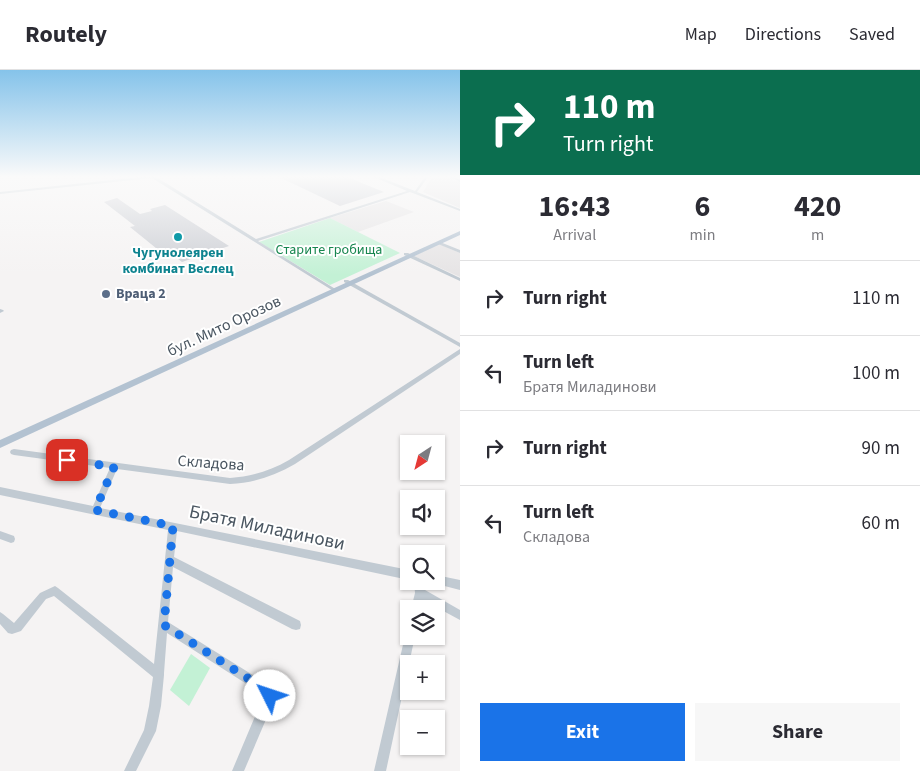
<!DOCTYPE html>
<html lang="en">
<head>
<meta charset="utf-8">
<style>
	:root { --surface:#fff; --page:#f7f7f7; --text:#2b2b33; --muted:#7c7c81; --line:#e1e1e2; --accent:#1a73e8 }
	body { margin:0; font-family:"Source Sans 3",sans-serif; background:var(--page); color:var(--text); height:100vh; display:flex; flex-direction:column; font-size:19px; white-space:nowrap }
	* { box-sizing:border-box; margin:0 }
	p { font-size:16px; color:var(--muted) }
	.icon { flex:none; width:28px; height:28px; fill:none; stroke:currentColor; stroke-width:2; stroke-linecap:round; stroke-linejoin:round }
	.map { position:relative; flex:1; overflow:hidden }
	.panel { display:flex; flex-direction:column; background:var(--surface); width:460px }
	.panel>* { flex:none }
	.hud { background:#0b6e4f; color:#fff; overflow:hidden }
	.needle { width:32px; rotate:216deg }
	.fabs { position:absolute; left:400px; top:365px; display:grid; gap:10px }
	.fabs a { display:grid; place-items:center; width:45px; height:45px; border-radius:0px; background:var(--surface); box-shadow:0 1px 4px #0004; font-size:25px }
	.pin { position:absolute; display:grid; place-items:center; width:42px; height:42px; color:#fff; margin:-21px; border-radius:10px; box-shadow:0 2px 8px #0006 }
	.me { position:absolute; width:55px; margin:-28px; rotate:311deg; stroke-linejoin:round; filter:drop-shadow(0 0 4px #0008) }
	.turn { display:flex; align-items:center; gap:18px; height:105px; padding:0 20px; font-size:22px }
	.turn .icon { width:65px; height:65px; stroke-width:2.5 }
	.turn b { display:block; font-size:35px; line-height:42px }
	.eta { display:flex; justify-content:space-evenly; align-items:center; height:85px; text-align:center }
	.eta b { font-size:30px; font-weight:700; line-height:35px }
	.action { display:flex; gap:10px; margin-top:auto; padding:10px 20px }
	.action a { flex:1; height:58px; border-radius:0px; background:var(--accent); color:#fff; font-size:20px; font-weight:700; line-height:58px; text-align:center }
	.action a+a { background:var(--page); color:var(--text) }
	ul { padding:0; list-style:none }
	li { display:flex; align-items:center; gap:15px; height:75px; padding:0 20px; border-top:1px solid var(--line) }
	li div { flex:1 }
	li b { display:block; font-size:19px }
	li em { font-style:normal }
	header { display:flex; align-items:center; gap:30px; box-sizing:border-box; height:70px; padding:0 25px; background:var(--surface); border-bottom:1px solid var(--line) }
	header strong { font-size:24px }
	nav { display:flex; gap:28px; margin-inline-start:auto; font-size:18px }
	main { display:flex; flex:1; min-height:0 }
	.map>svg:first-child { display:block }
	.education { fill:#e6e4e5 }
	.green { fill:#c3f1d5 }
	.building { fill:#cdcfd5 }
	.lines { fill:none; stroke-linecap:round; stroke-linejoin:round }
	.minor { fill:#c1cad2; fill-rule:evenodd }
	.major { fill:#b3c2d1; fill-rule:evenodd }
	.route { stroke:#1a73e8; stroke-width:9; stroke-dasharray:0 16.2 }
	.culture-dot { fill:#0f9aa8; stroke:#fff; stroke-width:2 }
	.service-dot { fill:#5c6f8a; stroke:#fff; stroke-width:2 }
	.labels { text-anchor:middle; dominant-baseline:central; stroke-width:4; stroke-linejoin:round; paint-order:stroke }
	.far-park-label { font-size:14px; fill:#17864f; stroke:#fff }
	.far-culture-label { font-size:14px; font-weight:bold; fill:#0d838f; stroke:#fff }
	.far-service-label { font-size:14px; font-weight:bold; fill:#4e5e75; stroke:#fff; text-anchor:start }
	.street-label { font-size:16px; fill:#4a5661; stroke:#fff }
	.near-street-label { font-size:19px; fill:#4a5661; stroke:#fff }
</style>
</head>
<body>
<header>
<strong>Routely</strong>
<nav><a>Map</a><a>Directions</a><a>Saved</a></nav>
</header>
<main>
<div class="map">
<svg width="460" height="701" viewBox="0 0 460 701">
	<rect width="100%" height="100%" fill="#f5f3f3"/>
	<g class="education">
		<polygon points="432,107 447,107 460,112 460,138 423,122"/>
		<polygon points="386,131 414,142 358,162 330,148"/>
		<polygon points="439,174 460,183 460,207 414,186"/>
	</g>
	<g class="green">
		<polygon points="330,148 400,183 330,215 259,172"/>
		<polygon points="191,584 210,598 189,636 170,620"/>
	</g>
	<g class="building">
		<polygon points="279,107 347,107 384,122 340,136"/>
		<polygon points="117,128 140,144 152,141 150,139 165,135 229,176 182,192 173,185 167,187 130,157 135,156 104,132"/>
	</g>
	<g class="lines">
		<g class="minor">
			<polygon points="140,107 156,107 256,169 407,121 374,107 379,107 415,121 425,107 428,107 417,122 460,139 460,141 410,122 258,171 337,220 337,222 335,222 152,108 0,124 0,122"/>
			<polygon points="450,107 454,107 460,110 460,112"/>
			<polygon points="438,172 440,172 460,180 460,183 438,174"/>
			<polygon points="404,183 408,183 460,208 460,211 404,185"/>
			<polygon points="344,210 348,210 460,273 460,277 344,212"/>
			<polygon points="0,239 3,240 4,241 0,243"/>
			<path d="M460 279V284L295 394C274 406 254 413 230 414L117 399 100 438 409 500V510L177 461 174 487 300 551 301 555 300 559 296 560 292 559 173 497 168 552 272 617 276 626 244 701H232L264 625 167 563 164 603V605L161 636 156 661 136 701H124L144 660 149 636 153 607 54 526 46 529 21 561 12 564 8 563 0 554V542L3 544 14 553 40 523 55 516 58 518 154 594 168 460 0 425V417L93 436 110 398 14 385 11 384 10 382 11 380 14 379 230 408C252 406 270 401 289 390Z"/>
			<polygon points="0,461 14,466 15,469 14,472 11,473 0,469"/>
			<polygon points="436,505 460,510 460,520 433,513 432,511 436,511"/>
			<polygon points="414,511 424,511 425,520 460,540 460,550 423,530 421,539 411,539 415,523"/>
			<polygon points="409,561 409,566 415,566 386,701 374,701 405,566 406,562"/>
		</g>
		<polygon class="major" points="460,161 460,165 0,378 0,370"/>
	</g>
	<linearGradient id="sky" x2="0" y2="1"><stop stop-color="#85c3ea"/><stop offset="0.52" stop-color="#fafafa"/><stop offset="1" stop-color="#fafafa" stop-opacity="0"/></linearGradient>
	<rect width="460" height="205" fill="url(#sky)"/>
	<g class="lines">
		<polyline class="route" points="67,390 114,397 95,440 173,456 164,555 268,621 270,626"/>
	</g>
	<circle class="culture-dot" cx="178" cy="167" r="5"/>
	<circle class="service-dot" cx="106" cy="224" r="5"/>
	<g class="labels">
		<g class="far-park-label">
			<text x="329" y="180">Старите гробища</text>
		</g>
		<g class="far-culture-label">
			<text x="178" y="183">Чугунолеярен<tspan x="178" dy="16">комбинат Веслец</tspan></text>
		</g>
		<g class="far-service-label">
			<text x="116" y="224">Враца 2</text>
		</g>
		<g class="street-label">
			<text transform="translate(224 256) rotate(-25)">бул. Мито Орозов</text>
			<text transform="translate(211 393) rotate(4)">Складова</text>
		</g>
		<g class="near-street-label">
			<text transform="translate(267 458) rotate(12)">Братя Миладинови</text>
		</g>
	</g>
</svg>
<div class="fabs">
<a><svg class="needle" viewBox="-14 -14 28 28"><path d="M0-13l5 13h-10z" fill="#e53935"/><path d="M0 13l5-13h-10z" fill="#7c7c81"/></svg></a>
<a><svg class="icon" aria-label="sound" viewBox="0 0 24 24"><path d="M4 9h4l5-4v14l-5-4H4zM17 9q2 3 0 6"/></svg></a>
<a><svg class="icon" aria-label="search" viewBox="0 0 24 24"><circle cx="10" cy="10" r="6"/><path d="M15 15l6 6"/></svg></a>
<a><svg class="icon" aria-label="layers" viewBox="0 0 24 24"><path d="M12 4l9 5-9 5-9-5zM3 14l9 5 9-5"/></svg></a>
<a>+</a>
<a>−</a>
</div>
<div class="pin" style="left:67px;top:390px;background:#d93025"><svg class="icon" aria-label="arrive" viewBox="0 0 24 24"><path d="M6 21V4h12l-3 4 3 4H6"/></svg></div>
<svg class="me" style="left:270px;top:626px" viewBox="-20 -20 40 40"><circle r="19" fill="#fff"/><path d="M0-13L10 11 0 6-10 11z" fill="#1a73e8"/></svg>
</div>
<section class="panel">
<div class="hud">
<div class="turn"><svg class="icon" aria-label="right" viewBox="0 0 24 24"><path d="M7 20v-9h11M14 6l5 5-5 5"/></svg><div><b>110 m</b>Turn right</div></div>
</div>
<div class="eta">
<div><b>16:43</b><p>Arrival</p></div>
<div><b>6</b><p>min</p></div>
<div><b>420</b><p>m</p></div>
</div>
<ul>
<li><svg class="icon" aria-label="right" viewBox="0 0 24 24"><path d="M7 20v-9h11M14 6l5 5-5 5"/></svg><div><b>Turn right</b></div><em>110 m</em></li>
<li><svg class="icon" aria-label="left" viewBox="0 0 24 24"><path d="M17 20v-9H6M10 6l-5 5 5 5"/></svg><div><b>Turn left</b><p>Братя Миладинови</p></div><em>100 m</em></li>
<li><svg class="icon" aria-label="right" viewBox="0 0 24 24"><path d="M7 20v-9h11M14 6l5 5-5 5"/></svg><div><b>Turn right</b></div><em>90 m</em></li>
<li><svg class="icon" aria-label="left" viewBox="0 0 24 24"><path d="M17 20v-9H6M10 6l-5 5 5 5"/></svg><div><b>Turn left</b><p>Складова</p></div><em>60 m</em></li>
</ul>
<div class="action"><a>Exit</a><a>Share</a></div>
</section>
</main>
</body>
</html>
